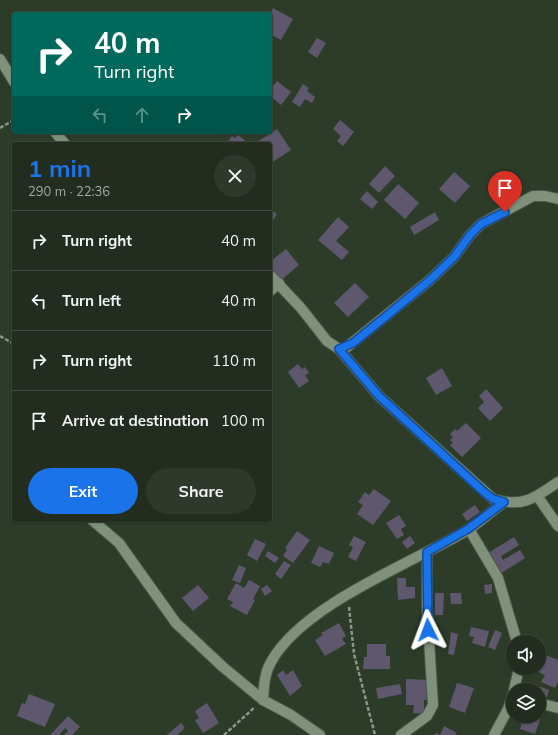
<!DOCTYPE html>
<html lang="en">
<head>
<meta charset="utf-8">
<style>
	:root { --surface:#222d1f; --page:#2e392c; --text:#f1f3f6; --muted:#a2a8a4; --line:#3f493d; --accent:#1a73e8 }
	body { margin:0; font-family:Mulish,sans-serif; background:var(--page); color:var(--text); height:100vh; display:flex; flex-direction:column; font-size:15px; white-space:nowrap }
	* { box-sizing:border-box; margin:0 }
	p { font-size:13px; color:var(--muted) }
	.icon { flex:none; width:22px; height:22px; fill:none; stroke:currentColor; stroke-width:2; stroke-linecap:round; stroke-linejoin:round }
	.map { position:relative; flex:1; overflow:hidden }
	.details { position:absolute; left:12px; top:142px; width:260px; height:380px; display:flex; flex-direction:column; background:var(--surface); border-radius:4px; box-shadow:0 1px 3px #0004,0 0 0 1px var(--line) }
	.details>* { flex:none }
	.hud { position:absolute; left:12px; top:12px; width:260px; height:122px; border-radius:4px; box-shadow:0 1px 3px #0004,0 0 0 1px var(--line); background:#00695c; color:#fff; overflow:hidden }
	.buttons { position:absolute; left:506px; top:635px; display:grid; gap:8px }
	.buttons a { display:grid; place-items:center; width:40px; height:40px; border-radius:50%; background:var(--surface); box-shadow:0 1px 3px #0004,0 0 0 1px var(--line); font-size:20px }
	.pin { position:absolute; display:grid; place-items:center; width:34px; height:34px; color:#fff; margin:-41px -17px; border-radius:50% 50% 50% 0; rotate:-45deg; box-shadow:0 0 4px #0007 }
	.pin .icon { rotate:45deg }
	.me { position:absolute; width:44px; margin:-22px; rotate:357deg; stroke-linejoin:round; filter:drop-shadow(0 0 3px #0008) }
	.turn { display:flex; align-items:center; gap:14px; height:84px; padding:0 16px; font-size:18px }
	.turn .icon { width:52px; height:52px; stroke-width:2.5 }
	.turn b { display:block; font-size:28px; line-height:34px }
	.lanes { display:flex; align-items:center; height:38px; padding:0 16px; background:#0003; justify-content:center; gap:20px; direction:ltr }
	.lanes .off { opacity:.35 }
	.round { display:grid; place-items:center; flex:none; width:42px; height:42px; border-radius:21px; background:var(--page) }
	.summary { display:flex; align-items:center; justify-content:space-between; height:68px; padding:0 16px }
	h1 { font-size:24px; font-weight:700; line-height:30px; color:var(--accent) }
	.primary-button { display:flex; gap:8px; margin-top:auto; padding:8px 16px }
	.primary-button a { flex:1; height:46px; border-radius:24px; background:var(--accent); color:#fff; font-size:16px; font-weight:700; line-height:46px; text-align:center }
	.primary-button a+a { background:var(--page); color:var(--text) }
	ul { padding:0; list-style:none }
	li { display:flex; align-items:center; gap:12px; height:60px; padding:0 16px; border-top:1px solid var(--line) }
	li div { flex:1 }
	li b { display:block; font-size:15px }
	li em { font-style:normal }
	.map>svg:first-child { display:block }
	.building { fill:#5e576e }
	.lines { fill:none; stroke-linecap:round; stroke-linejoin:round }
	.street-casing { stroke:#4b5747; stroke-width:12 }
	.path { stroke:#8b9788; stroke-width:2.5; stroke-dasharray:4 2; stroke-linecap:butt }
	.street { stroke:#7f917b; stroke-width:10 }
	.route-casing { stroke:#114b97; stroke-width:10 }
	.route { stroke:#1a73e8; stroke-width:7 }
</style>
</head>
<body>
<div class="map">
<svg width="558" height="735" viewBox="0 0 558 735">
	<rect width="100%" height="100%" fill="#2d3c29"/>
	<g class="building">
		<polygon points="273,8 293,19 281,40 270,34 270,14"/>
		<polygon points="317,38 326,43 317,58 308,52"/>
		<polygon points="277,81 291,92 281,105 270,96 270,90"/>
		<polygon points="303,84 309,88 307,91 315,97 312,103 305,99 300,107 292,102"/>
		<polygon points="340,120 354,132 343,146 337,141 341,136 333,129"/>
		<polygon points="277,129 291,150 271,163 270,144 258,144 257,142"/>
		<polygon points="238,135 247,142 246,144 226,144 232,136 235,138"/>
		<polygon points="385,166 395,176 379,193 369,184"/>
		<polygon points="454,172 470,186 455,203 439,189"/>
		<polygon points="398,184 419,203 405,219 384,200"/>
		<polygon points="367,191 378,202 372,209 360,199"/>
		<polygon points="270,209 277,214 270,225"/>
		<polygon points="435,212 439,220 414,235 410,227"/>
		<polygon points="338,217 349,227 336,241 349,252 342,260 318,240"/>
		<polygon points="286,249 299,265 280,281 270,268 270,262"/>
		<polygon points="355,283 369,297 348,317 334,303"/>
		<polygon points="298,364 302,369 305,367 309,373 305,375 309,381 299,388 288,372"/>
		<polygon points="442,368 452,386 436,395 426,378"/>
		<polygon points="486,389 503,408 490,421 478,408 484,402 479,396"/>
		<polygon points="466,423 481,438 462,457 450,445 453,443 450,440 453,437 450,434 455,429 457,431"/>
		<polygon points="374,489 391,501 373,525 357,514 363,505 358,502 365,492 369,495"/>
		<polygon points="475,505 480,512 467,521 462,514"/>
		<polygon points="399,515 406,526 401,529 404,535 397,539 386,523"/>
		<polygon points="297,531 310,540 293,563 283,556 287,550 285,548"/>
		<polygon points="354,536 366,542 356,561 348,557 353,547 349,545"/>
		<polygon points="410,536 415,543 407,549 402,542"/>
		<polygon points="514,537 519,545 501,556 503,560 520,550 525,558 500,574 488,553"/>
		<polygon points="255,539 266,544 257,561 247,555"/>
		<polygon points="319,546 334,553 329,564 323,562 320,567 311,563"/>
		<polygon points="268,551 279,558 275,563 265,556"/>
		<polygon points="284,561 291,565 281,579 275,574"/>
		<polygon points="239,565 246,568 240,583 232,580"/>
		<polygon points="397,578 406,578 406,587 415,587 415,598 398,600"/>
		<polygon points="249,580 260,586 253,599 255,600 247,615 230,606 233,602 227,599 236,583 244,588"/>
		<polygon points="492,584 492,593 485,594 484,585"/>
		<polygon points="198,585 209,598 193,611 182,598"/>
		<polygon points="267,585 272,591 265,596 261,589"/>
		<polygon points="435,593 444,593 443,615 435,615"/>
		<polygon points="450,593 461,593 462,604 451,604"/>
		<polygon points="339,623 346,636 342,639 346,644 325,656 315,640 323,635 321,633"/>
		<polygon points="471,627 489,631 485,647 472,643 474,637 469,636"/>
		<polygon points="495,630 502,633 495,650 488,647"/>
		<polygon points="451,632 458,634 454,655 448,654"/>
		<polygon points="367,644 386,644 386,656 390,656 390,669 363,669 364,657 367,657"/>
		<polygon points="543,654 558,660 558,682 555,688 541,682 545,675 536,671 539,668"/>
		<polygon points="283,670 286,675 293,670 302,686 290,696 277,675"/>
		<polygon points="406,679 429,680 428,700 424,700 424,714 413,713 414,705 406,705"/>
		<polygon points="457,683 474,688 465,713 449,707"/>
		<polygon points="400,684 402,694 378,699 376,688"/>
		<polygon points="532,684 549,690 547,697 539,695 539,690 530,690"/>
		<polygon points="29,694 55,704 45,727 17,716 22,703 25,704"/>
		<polygon points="207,703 219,723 203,733 195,720 199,718 195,711"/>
		<polygon points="539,706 544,707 535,734 520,729 524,716 539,716"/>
		<polygon points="68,716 80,727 72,735 64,735 68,731 65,728 59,735 50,735"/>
		<polygon points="181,723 185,728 177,735 167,735"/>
		<polygon points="444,726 457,733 455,735 434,735 436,733 440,735"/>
	</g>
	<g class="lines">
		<defs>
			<g id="street">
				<polyline points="0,59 14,82"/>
				<polyline points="55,132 65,144"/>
				<polyline points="270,275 301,308 327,341 339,349 347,347 430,280 454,257 470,235 481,224 533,196 545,196 558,199"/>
				<polyline points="270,291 279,283"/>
				<path d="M339 349 379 396 493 499C523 508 535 498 558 482"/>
				<polyline points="538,497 558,526"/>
				<polyline points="92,520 119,543 176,623 223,667 263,700 291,715 320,735"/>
				<polyline points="469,529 498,578 517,642"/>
				<polyline points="514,690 519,668"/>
				<path d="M263 700C264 687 264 674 271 662 302 605 412 563 468 530 480 522 492 511 504 502"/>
				<polyline points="539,703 558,708"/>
				<polyline points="401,735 427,716 433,705 427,606 427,552"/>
				<polyline points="494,735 508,709 513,694"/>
			</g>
		</defs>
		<use href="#street" class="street-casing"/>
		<g class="path">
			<polyline points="0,128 14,120"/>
			<polyline points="0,336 14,344"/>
			<polyline points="349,607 354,654 375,735"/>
			<polyline points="224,735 255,707"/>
		</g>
		<use href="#street" class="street"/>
	</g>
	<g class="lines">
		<defs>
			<polyline id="route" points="428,630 427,552 468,529 504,502 493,499 485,493 379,396 339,349 353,343 384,318 430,280 454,257 470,235 481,224 505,212"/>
		</defs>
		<use href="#route" class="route-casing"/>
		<use href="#route" class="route"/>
	</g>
</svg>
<div class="buttons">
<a><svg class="icon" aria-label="sound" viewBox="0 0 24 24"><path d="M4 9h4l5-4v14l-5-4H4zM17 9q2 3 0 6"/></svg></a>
<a><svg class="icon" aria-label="layers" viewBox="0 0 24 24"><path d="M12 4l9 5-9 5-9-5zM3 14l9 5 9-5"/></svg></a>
</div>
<div class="pin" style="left:505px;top:212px;background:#d93025"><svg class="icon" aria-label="arrive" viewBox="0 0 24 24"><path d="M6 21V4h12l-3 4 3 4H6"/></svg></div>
<svg class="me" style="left:428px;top:630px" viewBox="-20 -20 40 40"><path d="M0-17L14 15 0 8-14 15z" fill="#1a73e8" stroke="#fff" stroke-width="4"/></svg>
<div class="hud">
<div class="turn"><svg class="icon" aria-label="right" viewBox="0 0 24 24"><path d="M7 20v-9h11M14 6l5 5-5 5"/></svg><div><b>40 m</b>Turn right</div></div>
<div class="lanes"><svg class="icon off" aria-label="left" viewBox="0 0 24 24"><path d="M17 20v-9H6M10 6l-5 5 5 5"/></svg><svg class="icon off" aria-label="ahead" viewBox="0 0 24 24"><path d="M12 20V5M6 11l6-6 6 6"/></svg><svg class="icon" aria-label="right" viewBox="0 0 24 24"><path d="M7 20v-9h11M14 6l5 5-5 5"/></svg></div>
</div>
<section class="details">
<div class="summary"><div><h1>1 min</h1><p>290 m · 22:36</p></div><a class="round"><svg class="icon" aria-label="close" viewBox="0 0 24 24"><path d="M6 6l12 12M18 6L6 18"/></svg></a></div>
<ul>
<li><svg class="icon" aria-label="right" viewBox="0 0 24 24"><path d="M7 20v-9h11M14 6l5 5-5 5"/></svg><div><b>Turn right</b></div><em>40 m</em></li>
<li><svg class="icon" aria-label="left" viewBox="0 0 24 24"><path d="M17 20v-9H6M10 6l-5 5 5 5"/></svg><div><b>Turn left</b></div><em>40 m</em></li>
<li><svg class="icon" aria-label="right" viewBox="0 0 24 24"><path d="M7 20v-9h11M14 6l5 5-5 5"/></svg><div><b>Turn right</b></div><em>110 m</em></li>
<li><svg class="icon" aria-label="arrive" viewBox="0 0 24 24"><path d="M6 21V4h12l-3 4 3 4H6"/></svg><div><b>Arrive at destination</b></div><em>100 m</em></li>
</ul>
<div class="primary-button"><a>Exit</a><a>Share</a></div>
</section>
</div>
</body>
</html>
